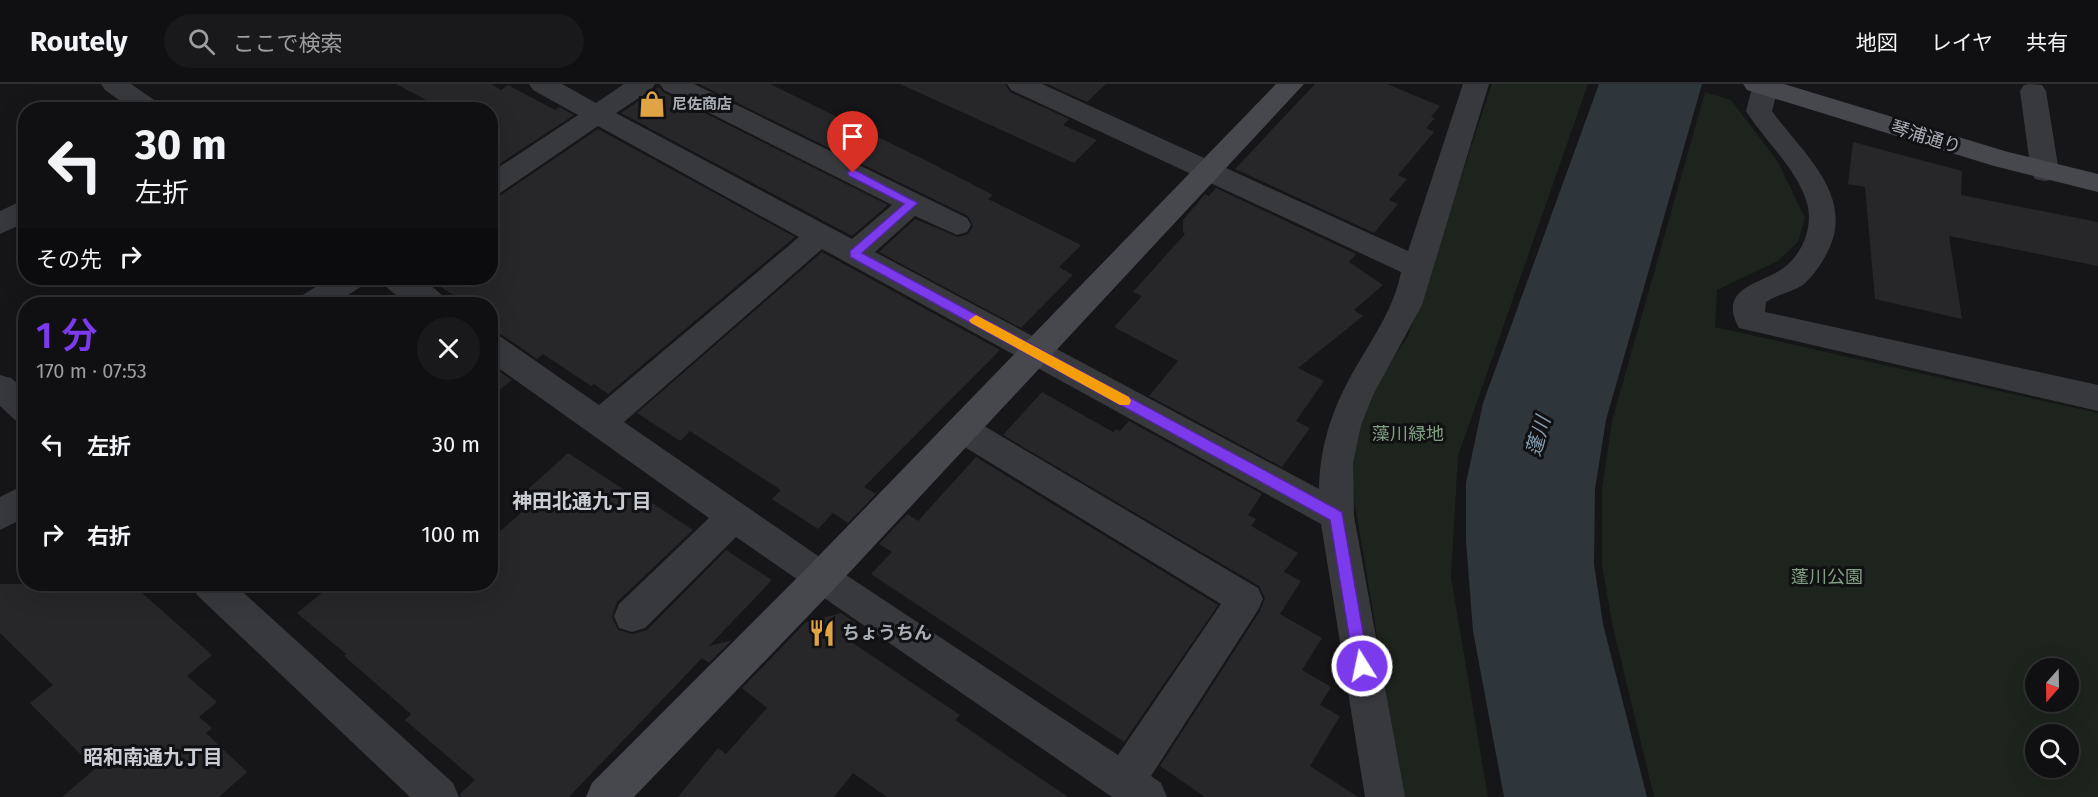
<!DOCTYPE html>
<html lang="ja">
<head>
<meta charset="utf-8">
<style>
	:root { --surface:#101012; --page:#19191b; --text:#f1f3f6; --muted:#9c9d9f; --line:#303032; --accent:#7c3aed }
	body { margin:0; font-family:"Fira Sans","Noto Sans JP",sans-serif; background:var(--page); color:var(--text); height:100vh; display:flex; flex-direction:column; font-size:22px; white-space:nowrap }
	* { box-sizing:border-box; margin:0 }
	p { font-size:20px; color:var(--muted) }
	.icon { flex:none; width:33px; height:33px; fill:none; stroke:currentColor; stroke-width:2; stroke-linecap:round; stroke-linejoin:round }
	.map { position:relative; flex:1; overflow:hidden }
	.drawer { position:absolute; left:18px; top:213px; width:480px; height:294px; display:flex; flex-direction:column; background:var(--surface); border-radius:24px; box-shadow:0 6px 24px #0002,0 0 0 2px var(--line) }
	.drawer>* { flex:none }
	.top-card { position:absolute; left:18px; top:18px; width:480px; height:183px; border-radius:24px; box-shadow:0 6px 24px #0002,0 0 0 2px var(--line); background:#101012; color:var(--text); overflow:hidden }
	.needle { width:39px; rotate:200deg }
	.tools { position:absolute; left:2025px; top:574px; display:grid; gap:12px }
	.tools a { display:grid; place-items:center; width:54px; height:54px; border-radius:50%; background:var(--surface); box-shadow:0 6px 24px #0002,0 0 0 2px var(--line); font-size:30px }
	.pin { position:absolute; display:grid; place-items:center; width:51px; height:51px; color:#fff; margin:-62px -26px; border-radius:50% 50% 50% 0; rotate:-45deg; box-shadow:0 0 6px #0007 }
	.pin .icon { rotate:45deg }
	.me { position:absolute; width:66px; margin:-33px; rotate:350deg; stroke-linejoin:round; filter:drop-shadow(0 0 4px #0008) }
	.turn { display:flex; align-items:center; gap:21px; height:126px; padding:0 18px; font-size:27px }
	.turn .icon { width:78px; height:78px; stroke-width:2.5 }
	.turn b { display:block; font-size:42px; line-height:51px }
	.then { display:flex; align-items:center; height:57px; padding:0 18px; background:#0003; gap:12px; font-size:22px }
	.round { display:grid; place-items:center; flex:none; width:63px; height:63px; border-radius:32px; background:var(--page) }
	.headline { display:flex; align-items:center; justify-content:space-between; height:102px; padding:0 18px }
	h1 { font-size:36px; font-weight:600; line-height:45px; color:var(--accent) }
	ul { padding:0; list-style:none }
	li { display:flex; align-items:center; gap:18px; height:90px; padding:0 18px }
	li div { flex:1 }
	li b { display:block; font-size:22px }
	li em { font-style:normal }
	header { display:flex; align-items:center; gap:36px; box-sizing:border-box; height:84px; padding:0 30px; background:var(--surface); border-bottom:2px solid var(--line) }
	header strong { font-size:28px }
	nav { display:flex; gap:33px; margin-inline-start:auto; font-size:21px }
	.search { width:420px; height:54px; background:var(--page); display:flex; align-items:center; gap:15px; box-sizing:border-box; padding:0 21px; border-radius:33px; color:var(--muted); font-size:22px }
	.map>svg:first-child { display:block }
	.green { fill:#1d231d; fill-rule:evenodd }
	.water { fill:#2e363b }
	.building { fill:#272729 }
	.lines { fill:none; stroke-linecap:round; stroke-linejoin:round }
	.street { fill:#38393d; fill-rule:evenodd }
	.secondary { fill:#46484d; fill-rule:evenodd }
	.route { fill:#7c3aed; stroke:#51269a; stroke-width:1.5 }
	.slow { fill:#f59e0b }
	.labels { text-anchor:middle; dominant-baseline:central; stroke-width:6; stroke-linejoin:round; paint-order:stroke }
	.far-poi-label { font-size:15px; font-weight:bold; fill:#aaaeb7; stroke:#111113; text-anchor:start }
	.street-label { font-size:18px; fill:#aaaeb7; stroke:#111113 }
	.park-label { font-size:18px; fill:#82a083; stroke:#111113 }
	.poi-label { font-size:18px; font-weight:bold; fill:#aaaeb7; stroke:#111113; text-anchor:start }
	.water-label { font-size:20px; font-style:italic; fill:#849daf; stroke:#111113 }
	.neighbourhood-label { font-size:20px; font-weight:bold; fill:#cacdd3; stroke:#111113 }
</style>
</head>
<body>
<header>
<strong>Routely</strong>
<div class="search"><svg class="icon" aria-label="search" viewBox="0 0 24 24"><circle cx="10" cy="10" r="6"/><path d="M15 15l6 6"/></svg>ここで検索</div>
<nav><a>地図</a><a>レイヤ</a><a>共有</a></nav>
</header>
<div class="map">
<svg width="2098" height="713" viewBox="0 0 2098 713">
	<rect width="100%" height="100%" fill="#161618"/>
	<g class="green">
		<polygon points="1492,0 1588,0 1458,372 1451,493 1488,713 1404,713 1350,391 1355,332 1408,252"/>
		<path d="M1705 8 1731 16 1778 78 1805 134 1798 158 1778 177 1717 206 1715 243 2098 329V713H1654L1612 539 1602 481V404L1612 337ZM2036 585H2068V618H2036ZM2036 651H2068V684H2036Z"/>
	</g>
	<polygon class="water" points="1599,0 1702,0 1606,336 1595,405 1594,480 1603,540 1647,713 1504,713 1473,547 1466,457 1466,399 1483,319"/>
	<g class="building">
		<polygon points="396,0 491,0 501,6 508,1 555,26 559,23 574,31 490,86 490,26 445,26"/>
		<polygon points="699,0 770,0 929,78 993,111 988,115 1081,161 1059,183 1073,191 1021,244 879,168 915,135 958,153 968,150 973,142 968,132"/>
		<polygon points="900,0 1005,0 1010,8 1069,35 1063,41 1097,56 1074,79"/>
		<polygon points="1047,0 1106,0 1087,18"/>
		<polygon points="1315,0 1387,0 1440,22 1431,33 1435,34 1426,44 1434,48 1398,91 1407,95 1389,116 1398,120 1374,149 1235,85"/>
		<polygon points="659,3 663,8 888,121 852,152 621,29"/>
		<polygon points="598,45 795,153 608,310 594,300 591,302 543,270 537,275 502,251 490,247 490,220 467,220 427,194 490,194 490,113 501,111"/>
		<polygon points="1853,58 1962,87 1961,111 2098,138 2098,182 1949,152 1962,235 1875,215 1865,103 1848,100"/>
		<polygon points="1216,104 1356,170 1349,178 1383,201 1354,226 1363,232 1298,284 1324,297 1296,337 1310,344 1282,383 1149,312 1178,277 1114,243 1142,212 1133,208 1185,150 1183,148 1183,136 1205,110 1209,112"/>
		<polygon points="822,168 1000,266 864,403 876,410 848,439 833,429 818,445 772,415 781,406 690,347 680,357 637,329"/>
		<polygon points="490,281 512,296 490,313"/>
		<polygon points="1042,308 1113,348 1116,345 1120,347 1129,337 1262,410 1248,431 1256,435 1251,442 1298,469 1284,488 1301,497 1280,530 1322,554 1302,586 1331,603 1320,621 1340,632 1310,682 1358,713 1205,713 1160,682 1260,527 1265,514 1259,502 1003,351"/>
		<polygon points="568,369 643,418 646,415 693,446 617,518 612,533 618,546 633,550 647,546 726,466 772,496 709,562 732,556 709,579 702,574 569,713 461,713 460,710 475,696 405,636 411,630 344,572 346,570 297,529 333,500 490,500 490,456 530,421 523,417 534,408 528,405"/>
		<polygon points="976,373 1218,521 1124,658 871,490 892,468 879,460 907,430 918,437"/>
		<polygon points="0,500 132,500 212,571 187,592 217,618 199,633 212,644 206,649 247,688 219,713 62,713 95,685 30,619 53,601 0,549"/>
		<polygon points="841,529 859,541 847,555 960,631 955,636 1068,713 887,713 853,689 834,713 678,713 718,664 726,670 767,624 742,604 806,538"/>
	</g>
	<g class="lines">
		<g class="street">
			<polygon points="101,0 131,0 160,20 164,26 133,26 105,6"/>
			<path d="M529 0H562L596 19 624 0H655L651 6 616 29 852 155 892 121 664 6 660 0H694L967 134 971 141 967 148 957 151 915 132 875 168 1319 405C1320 360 1333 322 1356 283 1374 252 1394 224 1401 188L1011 6 1007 0H1042L1408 167 1463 0H1489L1422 221 1373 311 1361 341 1353 379 1354 432 1405 713H1365L1321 440 822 165 624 338 834 483 1118 671 1221 520 950 354 946 345 950 336 962 332 974 336 1258 504 1263 515 1258 526 1151 692 1161 699 1167 713H1112L736 453 645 544 632 548 619 544 614 532 619 520 709 434 490 278V249L501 253 599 321 799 153 598 42 500 109 490 111V89L578 31 533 6Z"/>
			<path d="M1753 0H1779L1772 27C1801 68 1856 111 1828 167 1822 179 1814 191 1804 200 1793 208 1778 210 1766 218L1765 228 2098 301V327L1739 244C1718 206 1755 201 1779 187 1801 174 1814 144 1807 119 1797 85 1765 57 1746 27Z"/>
			<polygon points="2029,0 2042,1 2046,7 2059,88 2055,95 2045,97 2035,95 2031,88 2020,7 2024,1"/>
			<polygon points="26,115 26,138 0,150 0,127"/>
			<polygon points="330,194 367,194 362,202 334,220 297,220 301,212"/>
			<path d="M380 194C406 191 434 195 448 220 422 223 395 219 380 194Z"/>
			<polygon points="0,291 11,294 26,307 26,340 15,336 0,322"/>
			<polygon points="26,400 26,433 0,446 0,413"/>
			<polygon points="192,500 234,500 453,699 459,713 410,713 197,511"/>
		</g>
		<g class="secondary">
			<polygon points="1276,0 1304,0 834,505 634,713 586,713 592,699 808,483"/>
			<polygon points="1743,0 1784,0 2008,68 2098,90 2098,108 1994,82 1747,6"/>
		</g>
	</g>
	<polygon class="route" points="853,85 918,119 862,169 1342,428 1369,582 1367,587 1362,589 1356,587 1354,582 1330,436 850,173 850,167 904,120 849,92 847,89"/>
	<polygon class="slow" points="976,231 1129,313 1131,317 1129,321 1120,321 971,239 969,236"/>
	<defs>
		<symbol id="shop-bare" viewBox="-9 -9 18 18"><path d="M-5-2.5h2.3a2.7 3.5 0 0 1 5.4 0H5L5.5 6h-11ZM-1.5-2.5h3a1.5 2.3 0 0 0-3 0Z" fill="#e1a445" stroke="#111113" stroke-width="2.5" paint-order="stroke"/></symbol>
		<symbol id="restaurant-bare" viewBox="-9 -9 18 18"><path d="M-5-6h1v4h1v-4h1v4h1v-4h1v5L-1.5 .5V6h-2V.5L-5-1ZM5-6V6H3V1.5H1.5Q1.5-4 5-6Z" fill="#e1a445" stroke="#111113" stroke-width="2.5" paint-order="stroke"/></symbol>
	</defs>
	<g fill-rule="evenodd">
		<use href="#shop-bare" x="633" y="1" width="38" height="38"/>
		<use href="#restaurant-bare" x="803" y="530" width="38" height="38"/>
	</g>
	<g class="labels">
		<g class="far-poi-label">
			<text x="672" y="20">尼佐商店</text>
		</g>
		<g class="street-label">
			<text transform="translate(1926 53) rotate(17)">琴浦通り</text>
		</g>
		<g class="park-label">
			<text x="1408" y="350">藻川緑地</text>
			<text x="1827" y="493">蓬川公園</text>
		</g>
		<g class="poi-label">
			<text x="842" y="549">ちょうちん</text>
		</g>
		<g class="water-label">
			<text transform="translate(1538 352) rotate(-74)">蓬川</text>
		</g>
		<g class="neighbourhood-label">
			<text x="582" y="417">神田北通九丁目</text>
			<text x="153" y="673">昭和南通九丁目</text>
		</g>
	</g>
</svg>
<div class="tools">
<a><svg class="needle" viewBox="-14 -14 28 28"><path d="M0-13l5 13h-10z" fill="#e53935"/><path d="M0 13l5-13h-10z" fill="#9c9d9f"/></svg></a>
<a><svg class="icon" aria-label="search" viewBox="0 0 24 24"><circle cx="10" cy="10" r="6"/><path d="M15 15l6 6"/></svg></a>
</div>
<div class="pin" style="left:853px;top:89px;background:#d93025"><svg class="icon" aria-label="arrive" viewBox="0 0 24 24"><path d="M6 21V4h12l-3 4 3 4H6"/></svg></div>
<svg class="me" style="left:1362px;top:582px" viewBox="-20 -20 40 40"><circle r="17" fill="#7c3aed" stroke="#fff" stroke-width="3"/><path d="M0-11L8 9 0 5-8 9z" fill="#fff"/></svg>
<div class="top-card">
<div class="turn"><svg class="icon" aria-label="left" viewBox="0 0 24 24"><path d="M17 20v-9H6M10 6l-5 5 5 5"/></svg><div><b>30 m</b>左折</div></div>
<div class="then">その先<svg class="icon" aria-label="right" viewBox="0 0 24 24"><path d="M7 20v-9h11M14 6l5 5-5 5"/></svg></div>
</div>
<section class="drawer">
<div class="headline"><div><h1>1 分</h1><p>170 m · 07:53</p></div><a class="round"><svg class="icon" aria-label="close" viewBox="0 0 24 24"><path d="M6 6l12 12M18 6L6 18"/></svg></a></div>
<ul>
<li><svg class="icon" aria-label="left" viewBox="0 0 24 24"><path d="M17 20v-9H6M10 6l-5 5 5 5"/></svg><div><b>左折</b></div><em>30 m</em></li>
<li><svg class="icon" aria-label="right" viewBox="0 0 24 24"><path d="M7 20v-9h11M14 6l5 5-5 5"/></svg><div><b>右折</b></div><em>100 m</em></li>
</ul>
</section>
</div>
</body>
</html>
